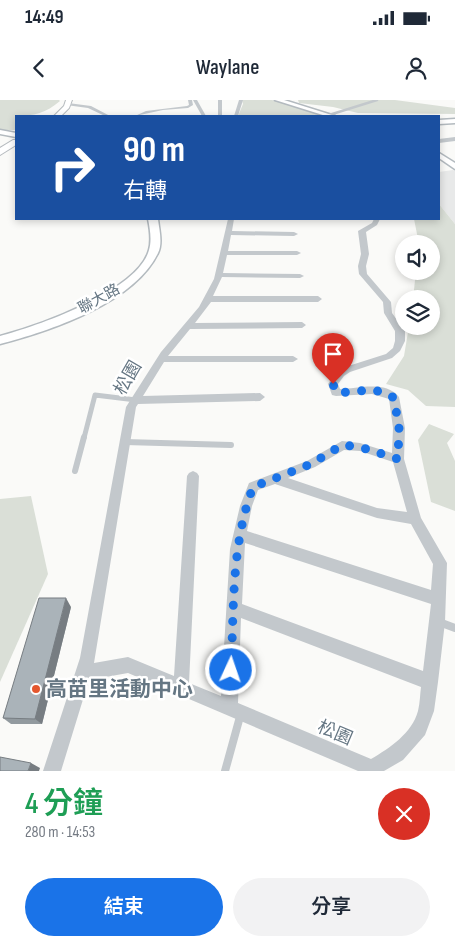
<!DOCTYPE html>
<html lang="zh-TW">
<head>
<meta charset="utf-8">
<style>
	:root { --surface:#fff; --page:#f2f2f3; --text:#1f2937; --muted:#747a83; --accent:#1a73e8 }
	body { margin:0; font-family:"Sofia Sans Condensed","Noto Sans TC",sans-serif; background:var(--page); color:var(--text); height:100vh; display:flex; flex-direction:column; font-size:19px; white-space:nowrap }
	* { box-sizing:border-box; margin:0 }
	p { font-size:16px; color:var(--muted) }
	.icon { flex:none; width:28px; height:28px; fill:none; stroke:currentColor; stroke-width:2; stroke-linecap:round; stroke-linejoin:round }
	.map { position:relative; height:671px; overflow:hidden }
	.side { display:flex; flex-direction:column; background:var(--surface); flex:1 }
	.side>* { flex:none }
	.guide { position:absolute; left:15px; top:15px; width:425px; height:105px; border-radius:0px; box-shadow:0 2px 8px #0003; background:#1a4fa0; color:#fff; overflow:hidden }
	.tools { position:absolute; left:395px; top:135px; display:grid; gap:10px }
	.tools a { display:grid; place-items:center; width:45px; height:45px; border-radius:50%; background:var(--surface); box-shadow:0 2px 8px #0003; font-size:25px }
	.pin { position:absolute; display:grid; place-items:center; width:42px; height:42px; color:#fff; margin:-51px -21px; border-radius:50% 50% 50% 0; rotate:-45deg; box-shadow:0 0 5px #0007 }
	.pin .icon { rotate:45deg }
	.me { position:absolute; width:55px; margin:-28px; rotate:3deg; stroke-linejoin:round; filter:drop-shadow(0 0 4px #0008) }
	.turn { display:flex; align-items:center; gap:18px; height:105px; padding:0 25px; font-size:22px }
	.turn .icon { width:65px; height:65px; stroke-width:2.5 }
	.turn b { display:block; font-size:35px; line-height:42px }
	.round { display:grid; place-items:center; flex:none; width:52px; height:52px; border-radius:26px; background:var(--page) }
	.head { display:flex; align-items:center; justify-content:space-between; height:85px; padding:0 25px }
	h1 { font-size:30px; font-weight:600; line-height:38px; color:#1e9e55 }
	.cta { display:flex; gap:10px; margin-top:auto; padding:10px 25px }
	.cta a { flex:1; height:58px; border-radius:30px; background:var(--accent); color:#fff; font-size:20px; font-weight:600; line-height:58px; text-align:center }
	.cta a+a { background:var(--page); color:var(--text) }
	.status { display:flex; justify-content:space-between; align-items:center; height:35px; padding:0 25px; background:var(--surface); direction:ltr }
	.status svg { height:14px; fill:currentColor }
	header { display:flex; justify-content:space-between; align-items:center; height:65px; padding:0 25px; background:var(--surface); font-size:22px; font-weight:600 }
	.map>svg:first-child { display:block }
	.built { fill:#e8e9e9 }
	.green { fill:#dadfd7 }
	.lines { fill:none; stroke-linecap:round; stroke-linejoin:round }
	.secondary-casing { stroke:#b3babf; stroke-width:3 }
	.primary-casing { stroke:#b5babe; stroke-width:2 }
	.lane-far3 { stroke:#c3c8cc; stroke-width:2.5 }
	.lane-far2 { stroke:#c3c8cc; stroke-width:5 }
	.lane-far1 { stroke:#c3c8cc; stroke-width:6 }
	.lane { stroke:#c3c8cc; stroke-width:8 }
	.street { fill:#c3c8cc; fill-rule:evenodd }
	.secondary { fill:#fff; fill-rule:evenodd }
	.primary { fill:#fff; fill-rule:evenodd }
	.wall { fill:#929a9f }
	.shaded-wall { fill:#777d82 }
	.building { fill:#aab3b9; stroke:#777d82 }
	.route { stroke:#1a73e8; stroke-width:9; stroke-dasharray:0 16.2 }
	.poi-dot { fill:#e4572e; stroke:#fff; stroke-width:2 }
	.labels { text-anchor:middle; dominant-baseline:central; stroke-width:5; stroke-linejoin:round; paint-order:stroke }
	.far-street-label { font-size:15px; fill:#657683; stroke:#fff }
	.street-label { font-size:18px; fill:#657683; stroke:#fff }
	.near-poi-label { font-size:21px; font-weight:bold; fill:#657683; stroke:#fff; text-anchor:start }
</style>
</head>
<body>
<div class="status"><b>14:49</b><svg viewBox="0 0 49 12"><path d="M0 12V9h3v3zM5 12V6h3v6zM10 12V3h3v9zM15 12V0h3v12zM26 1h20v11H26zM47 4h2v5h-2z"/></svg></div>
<header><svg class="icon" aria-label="back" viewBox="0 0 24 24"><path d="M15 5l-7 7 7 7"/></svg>Waylane<svg class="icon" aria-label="person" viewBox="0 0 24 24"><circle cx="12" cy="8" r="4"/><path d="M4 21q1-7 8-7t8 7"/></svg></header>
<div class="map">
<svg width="455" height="671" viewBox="0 0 455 671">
	<rect width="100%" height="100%" fill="#fafaf8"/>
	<polygon class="built" points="453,70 455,71 455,124 439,104 439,72"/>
	<g class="green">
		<path d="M0 0H59L60 1C46 13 34 16 16 16V30H2L0 29Z"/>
		<polygon points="242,0 272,0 322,15 238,16 243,4"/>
		<polygon points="298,0 395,0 455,8 455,14 358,13 333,7 299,3"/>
		<polygon points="439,104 455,124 455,307 426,306 408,290 386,284 404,256 409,226 431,226 431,199 413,199 416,171 431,171 431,144 419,144 414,119 439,119"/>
		<polygon points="429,324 454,334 447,343 455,361 455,411 431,402 418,340"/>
		<polygon points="31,396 48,474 0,582 0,399"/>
	</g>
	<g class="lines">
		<defs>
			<g id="secondary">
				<polygon points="275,0 284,0 335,16 326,16"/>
				<polygon points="455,19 455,23 439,24 439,20"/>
				<polygon points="0,30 16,33 16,37 0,34"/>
				<polygon points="439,53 455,63 455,69 439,58"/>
				<path d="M148 119H158C159 129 163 143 158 153 134 203 50 231 0 244V236C38 226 138 191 149 150 152 140 150 129 148 119Z"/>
			</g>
			<g id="primary">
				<polygon points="66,0 72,0 69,8 61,16 54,16 64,6"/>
				<polygon points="13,40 16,40 16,45 0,55 0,48"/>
			</g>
		</defs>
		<use href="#secondary" class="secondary-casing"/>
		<use href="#primary" class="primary-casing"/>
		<polyline class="lane-far3" points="329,15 377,0"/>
		<polyline class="lane-far2" points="84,338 95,295 136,300"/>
		<g class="lane-far1">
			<polyline points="125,342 231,345"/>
			<polyline points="75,371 84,337"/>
		</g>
		<g class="lane">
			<polyline points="439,522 455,528"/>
			<polyline points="225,671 241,613"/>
		</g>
		<g class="street">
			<polygon points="188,0 192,0 193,5 188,8 163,10 135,16 146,11 187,6 189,5"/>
			<polygon points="193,0 197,0 206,16 202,16"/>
			<rect x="218" y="0" width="4" height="16"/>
			<polygon points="239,0 243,0 238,16 234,16"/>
			<polygon points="68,3 91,6 110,16 105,16 88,8 66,5"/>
			<polygon points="455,37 455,41 439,43 439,39"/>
			<path d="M228 119H234L232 131 294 132 298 134 294 136 231 135 228 151H297L301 153 297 155H227L223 173 300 174 304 176 300 178 222 177 213 196H318L322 199 318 202H211L195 223 302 222 306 225 302 228 190 229 168 256H293L298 259 293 262H164L143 296 260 293 265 297 260 301 138 304 136 307 94 563 128 557 174 576 187 376 189 373 193 371 197 373 199 376 189 583 221 596 230 449 240 406 249 383 307 361 342 341 360 343 392 353 393 328 389 299 372 294 336 296 332 295 328 284 336 272 342 268 386 254 393 248 395 241V231L384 213 383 202 359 174 358 166 361 154 358 131 372 123 374 119H380L377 125 366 132 369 154 366 166 367 174 391 202 392 213 405 231V241L400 251 392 258 350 272 344 276 338 284 340 289C358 289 385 280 399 297L405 328 404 359 421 418 447 463 445 522 438 582 434 611 425 635 403 660 384 671H358L128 573 89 580 61 671H43L80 558 126 307 161 252 199 207 214 179ZM344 350 360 351 393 362 407 412 377 408 288 378 315 367ZM275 384 377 418 411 424 433 464 431 490 247 431 252 406 258 390ZM245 443 431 504 423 571 242 504ZM241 518 421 587C420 594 420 603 418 611 412 633 390 648 371 659L238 603Z"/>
		</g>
		<use href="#secondary" class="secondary"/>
		<use href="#primary" class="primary"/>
	</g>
	<polygon class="wall" points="71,507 42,624 11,624 3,618"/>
	<g class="shaded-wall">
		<polygon points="66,498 71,507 42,624 35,619"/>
		<polygon points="31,663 40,668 39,671 28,671"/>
	</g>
	<g class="building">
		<polygon points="39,498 66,498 35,619 3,618"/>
		<polygon points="0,657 31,663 28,671 0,671"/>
	</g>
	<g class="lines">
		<path class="route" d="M231 570C234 510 231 445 253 387L311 364 342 345 360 347 398 359 399 328 394 298C373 284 359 294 336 292L333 284"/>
	</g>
	<circle class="poi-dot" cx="36" cy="589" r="5"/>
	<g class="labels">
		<g class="far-street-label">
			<text transform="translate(99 199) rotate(-29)">聯大路</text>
		</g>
		<g class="street-label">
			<text transform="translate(128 278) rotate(-60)">松園</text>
			<text transform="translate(335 633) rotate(23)">松園</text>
		</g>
		<g class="near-poi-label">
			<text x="46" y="589">高苗里活動中心</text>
		</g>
	</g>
</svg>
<div class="tools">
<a><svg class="icon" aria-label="sound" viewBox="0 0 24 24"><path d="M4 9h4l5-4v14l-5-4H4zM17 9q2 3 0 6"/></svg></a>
<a><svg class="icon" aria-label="layers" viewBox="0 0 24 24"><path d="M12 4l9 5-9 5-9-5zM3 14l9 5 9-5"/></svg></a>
</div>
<div class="pin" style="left:333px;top:284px;background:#d93025"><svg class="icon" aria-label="arrive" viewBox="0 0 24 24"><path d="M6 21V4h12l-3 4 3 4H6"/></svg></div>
<svg class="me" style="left:231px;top:570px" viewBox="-20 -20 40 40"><circle r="17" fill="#1a73e8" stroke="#fff" stroke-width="3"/><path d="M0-11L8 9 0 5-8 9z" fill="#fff"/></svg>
<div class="guide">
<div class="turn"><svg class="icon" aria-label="right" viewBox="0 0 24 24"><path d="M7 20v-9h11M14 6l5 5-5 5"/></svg><div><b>90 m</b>右轉</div></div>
</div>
</div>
<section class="side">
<div class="head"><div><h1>4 分鐘</h1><p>280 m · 14:53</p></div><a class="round" style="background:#d93025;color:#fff"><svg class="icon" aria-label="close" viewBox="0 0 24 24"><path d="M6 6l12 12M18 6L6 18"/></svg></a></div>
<div class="cta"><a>結束</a><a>分享</a></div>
</section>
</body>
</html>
